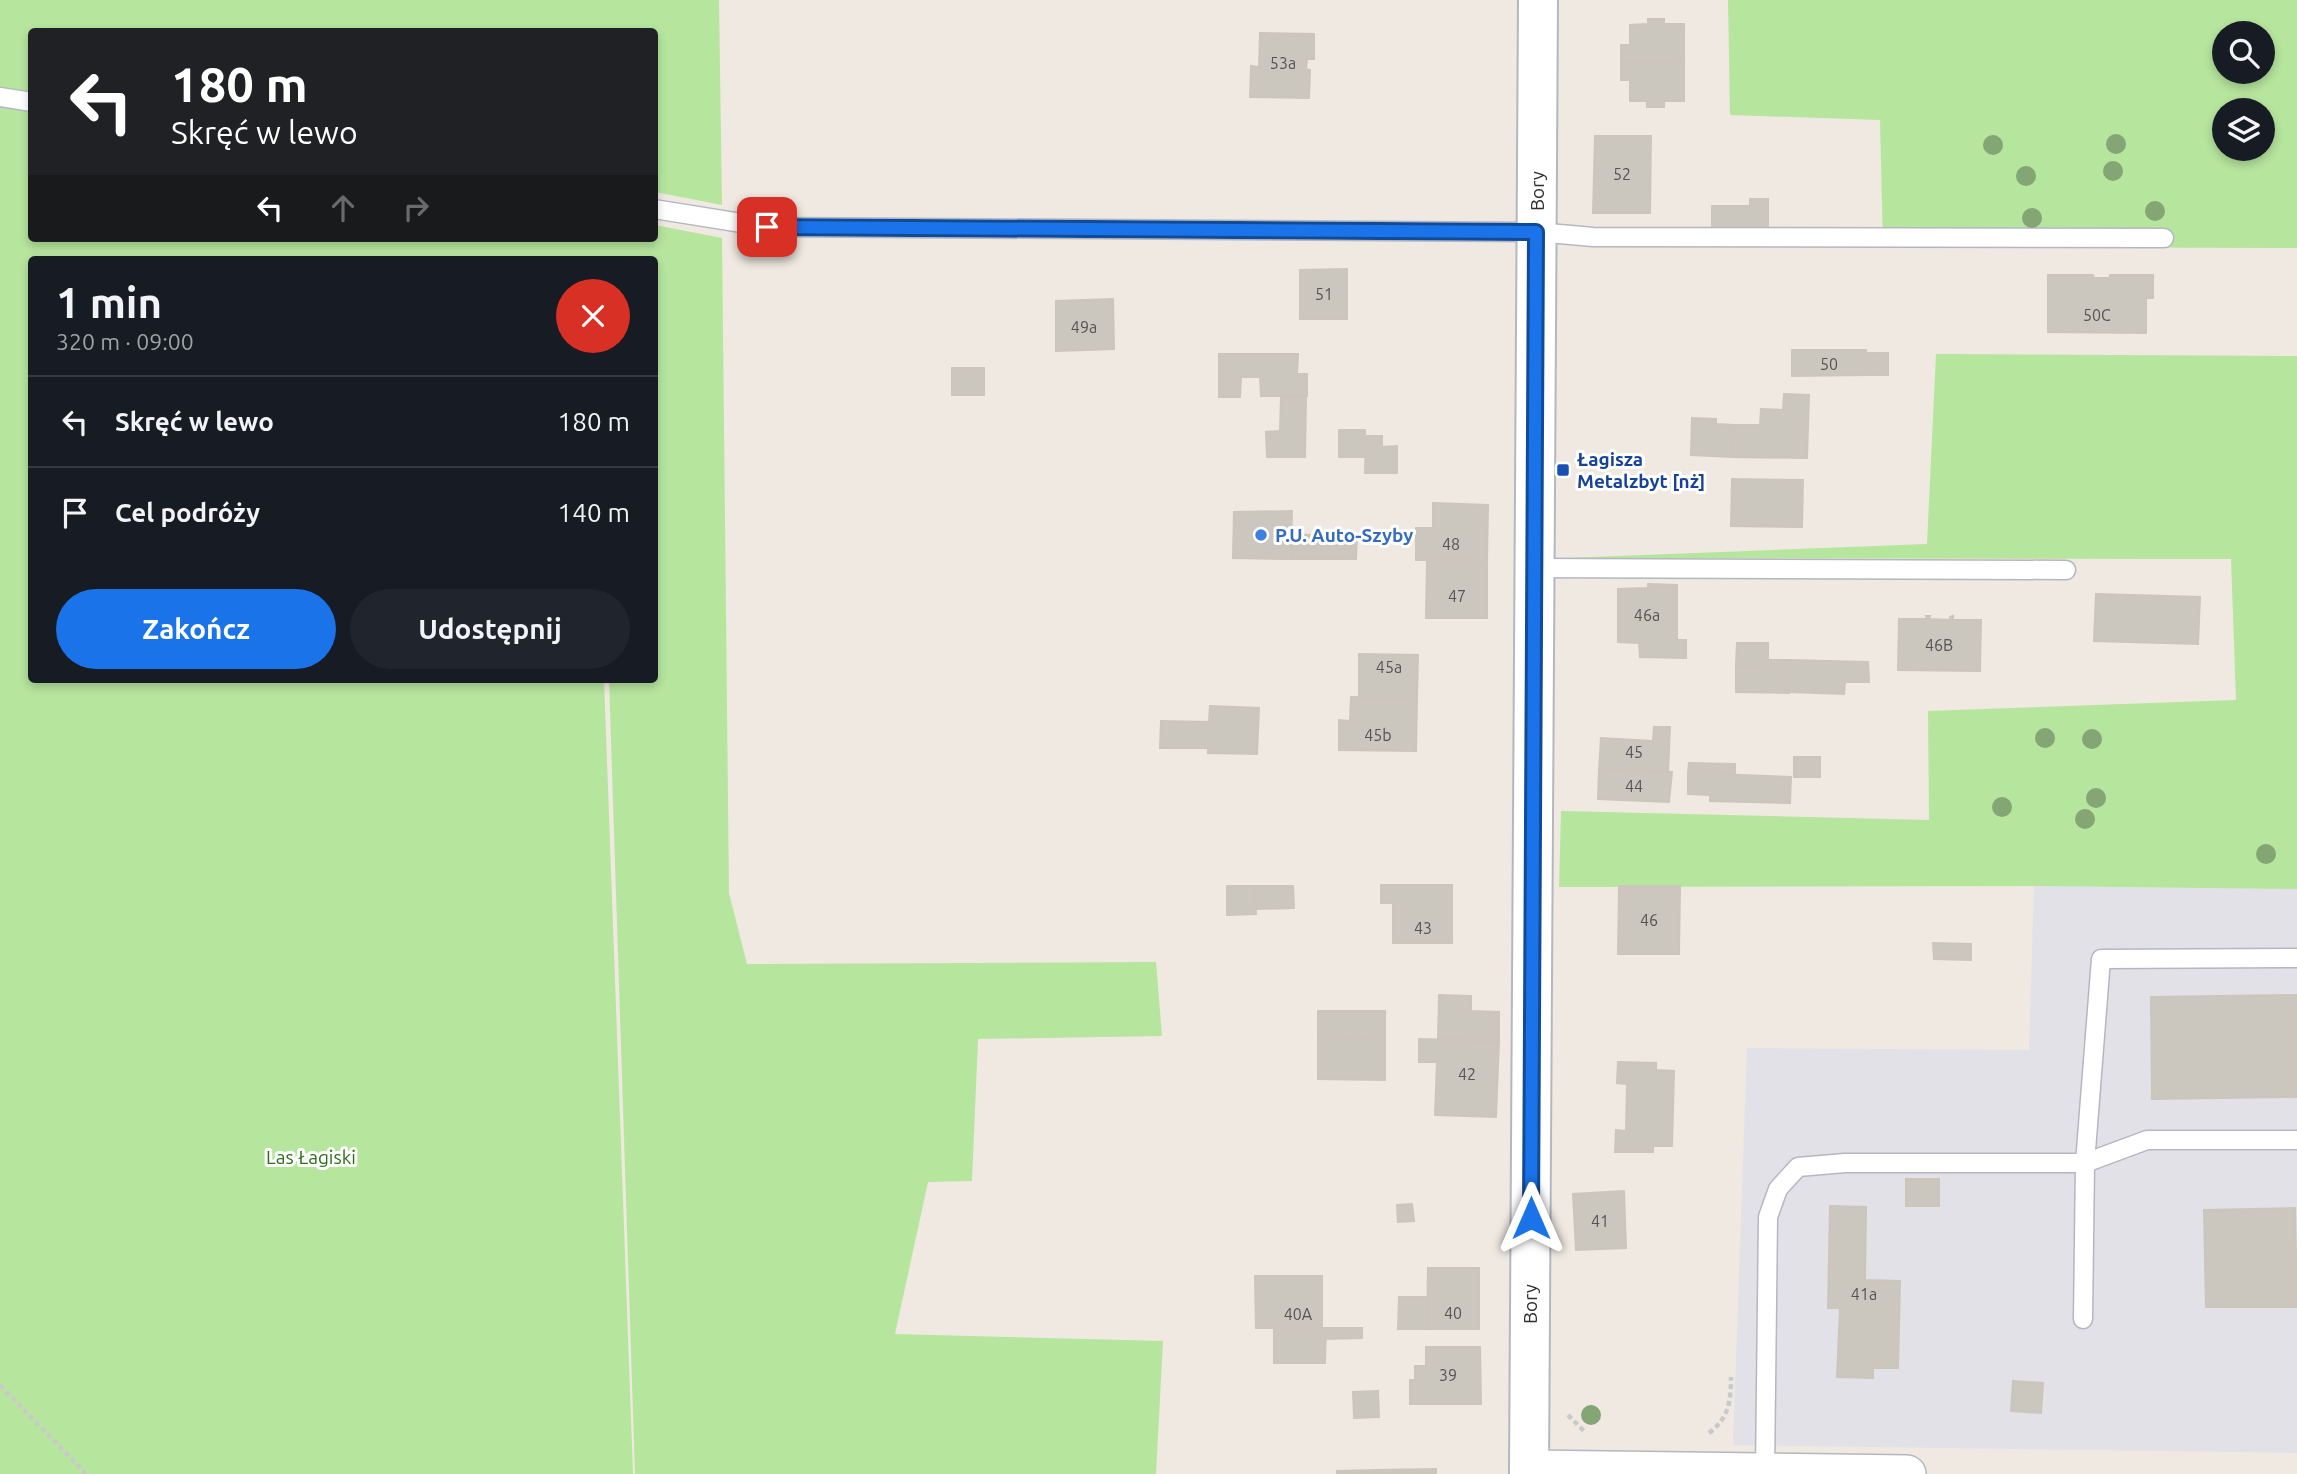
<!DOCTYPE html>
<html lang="pl">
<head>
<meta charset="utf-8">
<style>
	:root { --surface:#171b24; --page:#20242c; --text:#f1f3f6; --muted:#9ea1a6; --line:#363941; --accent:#1a73e8 }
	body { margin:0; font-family:Ubuntu,sans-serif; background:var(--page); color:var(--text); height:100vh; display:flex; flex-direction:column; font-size:26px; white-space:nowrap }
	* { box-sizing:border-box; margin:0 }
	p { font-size:23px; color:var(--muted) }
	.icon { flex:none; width:38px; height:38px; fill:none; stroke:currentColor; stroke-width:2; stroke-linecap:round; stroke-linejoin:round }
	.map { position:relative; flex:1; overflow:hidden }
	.drawer { position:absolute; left:28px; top:256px; width:630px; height:427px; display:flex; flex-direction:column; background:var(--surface); border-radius:7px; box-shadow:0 4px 10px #0003 }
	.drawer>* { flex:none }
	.hud { position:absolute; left:28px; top:28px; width:630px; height:214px; border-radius:7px; box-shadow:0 4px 10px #0003; background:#202124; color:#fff; overflow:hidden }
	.tools { position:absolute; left:2212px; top:21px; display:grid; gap:14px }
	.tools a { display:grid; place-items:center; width:63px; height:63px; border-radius:50%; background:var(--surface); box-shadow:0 4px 10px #0003; font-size:35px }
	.pin { position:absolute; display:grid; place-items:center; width:60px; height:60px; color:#fff; margin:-30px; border-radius:14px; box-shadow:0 4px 10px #0006 }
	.me { position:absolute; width:77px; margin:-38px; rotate:0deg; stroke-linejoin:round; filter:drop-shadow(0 0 5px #0008) }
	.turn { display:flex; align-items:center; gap:24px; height:147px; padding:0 28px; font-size:32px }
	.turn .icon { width:91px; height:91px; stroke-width:2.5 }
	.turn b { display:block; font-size:49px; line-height:60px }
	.lanes { display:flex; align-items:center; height:66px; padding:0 28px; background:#0003; justify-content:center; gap:35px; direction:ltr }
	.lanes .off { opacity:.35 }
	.round { display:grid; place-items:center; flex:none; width:74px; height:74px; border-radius:37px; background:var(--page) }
	.head { display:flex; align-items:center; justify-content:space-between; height:119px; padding:0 28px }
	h1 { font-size:42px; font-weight:700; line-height:52px }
	.cta { display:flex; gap:14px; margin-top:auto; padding:14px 28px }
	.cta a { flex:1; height:80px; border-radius:42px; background:var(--accent); color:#fff; font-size:28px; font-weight:700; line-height:80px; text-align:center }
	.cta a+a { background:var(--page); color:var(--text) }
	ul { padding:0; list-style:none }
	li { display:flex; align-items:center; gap:21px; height:91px; padding:0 28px; border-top:2px solid var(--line) }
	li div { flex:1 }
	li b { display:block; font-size:26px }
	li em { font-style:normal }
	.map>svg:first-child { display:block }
	.industrial { fill:#e3e1e8 }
	.green { fill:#b6e59e; fill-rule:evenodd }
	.building { fill:#cbc7bf; stroke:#cbc5ba; stroke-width:2 }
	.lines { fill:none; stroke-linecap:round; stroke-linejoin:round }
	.service-casing { stroke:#b4b7c1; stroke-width:21 }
	.minor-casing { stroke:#b4b7c1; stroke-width:40 }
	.tertiary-casing { stroke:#b4b7c1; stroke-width:42 }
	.path { stroke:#c9c9c9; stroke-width:4.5; stroke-dasharray:5 3.5; stroke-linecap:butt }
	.service { stroke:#fff; stroke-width:18 }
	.minor { stroke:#fff; stroke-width:37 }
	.tertiary { stroke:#fff; stroke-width:38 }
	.tree { fill:#84a574 }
	.route-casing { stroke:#114b97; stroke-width:18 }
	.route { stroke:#1a73e8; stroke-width:12 }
	.transit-dot { fill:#1a4fb4; stroke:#fff; stroke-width:2.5 }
	.shop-dot { fill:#3f7fe0; stroke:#fff; stroke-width:2.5 }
	.labels { text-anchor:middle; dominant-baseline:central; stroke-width:6; stroke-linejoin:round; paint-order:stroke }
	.number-label { font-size:16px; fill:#555452 }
	.street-label { font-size:19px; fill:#2e2e2e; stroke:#fff }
	.transit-label { font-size:19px; font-weight:bold; fill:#164399; stroke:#fff; text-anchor:start }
	.shop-label { font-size:19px; font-weight:bold; fill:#366cbe; stroke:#fff; text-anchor:start }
	.park-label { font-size:19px; fill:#2c6e1b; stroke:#fff }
</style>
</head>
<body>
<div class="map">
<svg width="2297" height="1474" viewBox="0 0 2297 1474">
	<rect width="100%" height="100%" fill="#efe9e1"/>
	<polygon class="industrial" points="2034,886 2297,889 2297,1453 1733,1445 1747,1048 2029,1050"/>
	<g class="green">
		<polygon points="0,0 719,0 722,205 655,192 654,32 32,32 32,238 654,238 655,225 722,238 729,893 747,964 1156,962 1162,1036 978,1039 972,1181 928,1182 895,1334 1163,1341 1156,1474 635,1474 609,679 654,679 654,259 32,259 32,679 604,679 633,1474 0,1474"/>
		<path d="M1728 0H2297V248L1883 247 1880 120 1730 115ZM2224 33H2263V72H2224ZM2224 110H2263V149H2224Z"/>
		<polygon points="1936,354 2297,356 2297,889 2034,886 1559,887 1561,811 1929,820 1928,711 2236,700 2231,559 1566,558 1927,544"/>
	</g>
	<g class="building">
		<polygon points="1648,19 1664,19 1664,24 1684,24 1684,62 1621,63 1621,45 1630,45 1630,25 1648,24"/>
		<polygon points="1260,33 1314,34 1314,59 1307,59 1306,69 1310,70 1309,98 1250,97 1251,66 1259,67"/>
		<polygon points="1684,62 1684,101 1664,101 1664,107 1647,107 1647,101 1630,101 1630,80 1621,80 1621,63"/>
		<polygon points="1595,136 1651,136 1650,213 1593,213"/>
		<polygon points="1750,199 1768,199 1768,230 1712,230 1712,206 1750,206"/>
		<polygon points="1347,269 1347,319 1300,319 1300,270"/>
		<polygon points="2048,275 2093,275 2094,278 2110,278 2110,275 2153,275 2153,298 2146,298 2146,333 2048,332"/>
		<polygon points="1113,299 1114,349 1056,351 1056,301"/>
		<polygon points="1792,350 1866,350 1866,375 1792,376"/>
		<rect x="1866" y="353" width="22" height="22"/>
		<polygon points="1219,354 1298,354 1297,374 1307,374 1307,396 1261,396 1260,377 1241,377 1240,397 1219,397"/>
		<rect x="952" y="368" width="32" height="27"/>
		<polygon points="1784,394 1809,395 1807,458 1732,457 1734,425 1760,425 1761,409 1783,410"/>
		<polygon points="1306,396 1305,457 1267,457 1266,432 1280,431 1281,397"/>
		<polygon points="1692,418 1716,419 1716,424 1734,425 1732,457 1691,455"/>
		<polygon points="1339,430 1365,430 1366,457 1339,457"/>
		<polygon points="1366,436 1382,436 1382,447 1397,446 1397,473 1365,473"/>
		<polygon points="1732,479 1803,480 1802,527 1731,526"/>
		<polygon points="1433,503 1488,505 1487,560 1416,560 1416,528 1433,528"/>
		<polygon points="1292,511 1291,559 1233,558 1234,512"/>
		<polygon points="1357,534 1356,559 1291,559 1292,535"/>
		<polygon points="1427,560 1487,560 1487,618 1426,618"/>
		<polygon points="1648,584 1677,585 1677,640 1686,640 1686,658 1640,657 1639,643 1618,642 1618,589 1648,588"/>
		<polygon points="2096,594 2200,597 2198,644 2094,641"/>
		<polygon points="1926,616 1930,616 1929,619 1950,620 1950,617 1953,616 1953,620 1981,620 1980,671 1898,670 1899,619 1927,619"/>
		<polygon points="1737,643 1768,643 1768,660 1765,660 1765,666 1736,665"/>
		<polygon points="1359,654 1418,655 1417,698 1359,697"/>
		<polygon points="1765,660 1789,660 1789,693 1736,692 1736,665 1765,666"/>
		<polygon points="1789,660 1868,662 1869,682 1845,682 1844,694 1789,692"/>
		<polygon points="1351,697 1417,698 1416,751 1339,750 1339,720 1350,721"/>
		<polygon points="1210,706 1259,708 1257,754 1208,753 1208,748 1160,748 1161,721 1209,722"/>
		<polygon points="1654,727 1670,727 1668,772 1599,770 1601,738 1653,741"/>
		<rect x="1794" y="757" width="26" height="20"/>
		<polygon points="1689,763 1735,764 1735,774 1688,773"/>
		<polygon points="1599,770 1672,772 1669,802 1598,799"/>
		<polygon points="1688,773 1791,777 1790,803 1710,801 1710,795 1688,794"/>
		<polygon points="1381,885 1452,885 1452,943 1393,943 1393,903 1381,903"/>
		<polygon points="1227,886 1255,886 1256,914 1227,915"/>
		<polygon points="1255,886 1293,886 1294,908 1256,909"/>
		<polygon points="1619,886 1680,886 1679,954 1618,954"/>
		<polygon points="1933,943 1971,944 1971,960 1934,959"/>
		<polygon points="1439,995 1471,996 1471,1011 1499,1012 1499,1041 1438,1039"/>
		<polygon points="2297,995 2297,1097 2152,1099 2151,997"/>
		<polygon points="1318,1011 1385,1011 1385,1038 1318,1037"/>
		<polygon points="1318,1037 1385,1038 1385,1080 1318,1079"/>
		<polygon points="1419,1039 1499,1041 1496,1117 1435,1115 1437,1062 1419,1062"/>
		<polygon points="1618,1062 1656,1063 1656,1070 1674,1071 1672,1146 1653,1146 1653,1152 1615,1152 1616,1130 1626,1131 1627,1084 1617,1083"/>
		<rect x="1906" y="1179" width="33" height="27"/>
		<polygon points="1624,1191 1626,1248 1576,1250 1573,1194"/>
		<polygon points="1412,1204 1414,1221 1398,1222 1397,1205"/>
		<polygon points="1830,1206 1866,1207 1865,1280 1900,1281 1898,1368 1873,1368 1873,1378 1837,1377 1840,1308 1828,1308"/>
		<polygon points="2295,1208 2297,1307 2206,1307 2204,1210"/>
		<polygon points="1428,1268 1479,1268 1479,1329 1427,1329"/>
		<polygon points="1255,1276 1322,1276 1322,1328 1256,1328"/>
		<polygon points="1399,1297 1428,1297 1427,1329 1398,1329"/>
		<polygon points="1274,1328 1326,1328 1325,1363 1274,1363"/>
		<polygon points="1326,1328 1362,1328 1362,1338 1325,1339"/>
		<polygon points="1426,1347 1480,1347 1481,1404 1410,1404 1410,1380 1415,1380 1415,1366 1426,1366"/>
		<polygon points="2013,1381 2043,1383 2041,1413 2011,1411"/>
		<polygon points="1378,1391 1379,1417 1354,1418 1353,1392"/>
		<polygon points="1436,1469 1436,1474 1376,1474 1376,1470"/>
		<polygon points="1376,1470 1376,1474 1337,1474 1337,1471"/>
	</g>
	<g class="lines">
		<defs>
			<g id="service">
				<polyline points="0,97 32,102"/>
				<polyline points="654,209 767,227 1537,232 1593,237 2164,238"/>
				<polyline points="1534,568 2066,570"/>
				<polyline points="2083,1319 2085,1163 2101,959 2297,958"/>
				<polyline points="1765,1472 1768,1217 1778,1189 1798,1167 1845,1163 2085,1163 2147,1140 2297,1140"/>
			</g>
			<polyline id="minor" points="1529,1469 1907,1474"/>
			<polyline id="tertiary" points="1529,1474 1538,0"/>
		</defs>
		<use href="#service" class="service-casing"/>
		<use href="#minor" class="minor-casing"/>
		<use href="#tertiary" class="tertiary-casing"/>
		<g class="path">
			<polyline points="0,1385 86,1474"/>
			<polyline points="1568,1415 1584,1431"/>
			<path d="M1709 1433C1729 1418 1731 1401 1731 1377"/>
		</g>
		<use href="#service" class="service"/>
		<use href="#minor" class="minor"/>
		<use href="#tertiary" class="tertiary"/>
	</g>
	<g class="tree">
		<circle cx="2116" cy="144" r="10"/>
		<circle cx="1993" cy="145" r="10"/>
		<circle cx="2113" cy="171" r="10"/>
		<circle cx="2026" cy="176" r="10"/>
		<circle cx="2155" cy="211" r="10"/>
		<circle cx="2032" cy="218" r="10"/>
		<circle cx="2045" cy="738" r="10"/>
		<circle cx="2092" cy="739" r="10"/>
		<circle cx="2096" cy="798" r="10"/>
		<circle cx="2002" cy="807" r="10"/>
		<circle cx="2085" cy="819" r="10"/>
		<circle cx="2266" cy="854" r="10"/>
		<circle cx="1591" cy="1415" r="10"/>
	</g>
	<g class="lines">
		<defs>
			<polyline id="route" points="767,227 1536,232 1531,1218"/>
		</defs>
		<use href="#route" class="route-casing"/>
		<use href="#route" class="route"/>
	</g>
	<rect class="transit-dot" x="1556" y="463" width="14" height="14" rx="3.5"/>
	<circle class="shop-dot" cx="1261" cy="535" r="7"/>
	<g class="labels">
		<g class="number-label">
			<text x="1283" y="63">53a</text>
			<text x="1622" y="174">52</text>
			<text x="1324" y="294">51</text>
			<text x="2097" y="315">50C</text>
			<text x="1084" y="327">49a</text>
			<text x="1829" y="364">50</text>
			<text x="1451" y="544">48</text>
			<text x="1457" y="596">47</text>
			<text x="1647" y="615">46a</text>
			<text x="1939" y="645">46B</text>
			<text x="1389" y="667">45a</text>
			<text x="1378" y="735">45b</text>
			<text x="1634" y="752">45</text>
			<text x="1634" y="786">44</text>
			<text x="1649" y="920">46</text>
			<text x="1423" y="928">43</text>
			<text x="1467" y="1074">42</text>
			<text x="1600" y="1221">41</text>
			<text x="1864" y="1294">41a</text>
			<text x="1453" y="1313">40</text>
			<text x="1298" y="1314">40A</text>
			<text x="1448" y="1375">39</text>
		</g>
		<g class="street-label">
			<text transform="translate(1537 191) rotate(-90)">Bory</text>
			<text transform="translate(1530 1304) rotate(-90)">Bory</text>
		</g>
		<g class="transit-label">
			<text x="1577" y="459">Łagisza<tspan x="1577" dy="22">Metalzbyt [nż]</tspan></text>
		</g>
		<g class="shop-label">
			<text x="1275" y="535">P.U. Auto-Szyby</text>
		</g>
		<g class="park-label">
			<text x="311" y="1157">Las Łagiski</text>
		</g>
	</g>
</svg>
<div class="tools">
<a><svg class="icon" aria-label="search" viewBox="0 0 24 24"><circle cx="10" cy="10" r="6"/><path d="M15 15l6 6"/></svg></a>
<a><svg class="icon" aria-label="layers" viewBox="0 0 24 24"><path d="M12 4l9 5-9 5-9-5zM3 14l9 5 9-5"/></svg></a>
</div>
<div class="pin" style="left:767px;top:227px;background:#d93025"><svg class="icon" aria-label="arrive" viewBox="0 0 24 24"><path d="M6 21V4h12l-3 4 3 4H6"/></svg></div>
<svg class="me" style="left:1531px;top:1218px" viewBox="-20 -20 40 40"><path d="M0-17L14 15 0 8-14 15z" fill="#1a73e8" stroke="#fff" stroke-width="4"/></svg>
<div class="hud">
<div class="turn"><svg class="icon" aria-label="left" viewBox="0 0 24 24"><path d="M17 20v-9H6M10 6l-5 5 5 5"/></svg><div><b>180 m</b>Skręć w lewo</div></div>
<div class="lanes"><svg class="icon" aria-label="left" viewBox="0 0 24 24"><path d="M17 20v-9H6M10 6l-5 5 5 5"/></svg><svg class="icon off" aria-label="ahead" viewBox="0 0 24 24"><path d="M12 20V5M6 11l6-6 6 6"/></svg><svg class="icon off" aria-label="right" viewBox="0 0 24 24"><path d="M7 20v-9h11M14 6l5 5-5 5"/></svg></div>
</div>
<section class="drawer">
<div class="head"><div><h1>1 min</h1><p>320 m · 09:00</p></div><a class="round" style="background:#d93025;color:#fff"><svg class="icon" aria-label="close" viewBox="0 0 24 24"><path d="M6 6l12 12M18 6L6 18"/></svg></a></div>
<ul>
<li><svg class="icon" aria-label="left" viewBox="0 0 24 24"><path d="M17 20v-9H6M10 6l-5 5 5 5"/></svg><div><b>Skręć w lewo</b></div><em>180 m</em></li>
<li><svg class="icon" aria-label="arrive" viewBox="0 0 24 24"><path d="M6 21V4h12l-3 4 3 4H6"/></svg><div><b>Cel podróży</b></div><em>140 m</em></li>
</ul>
<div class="cta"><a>Zakończ</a><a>Udostępnij</a></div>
</section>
</div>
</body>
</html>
